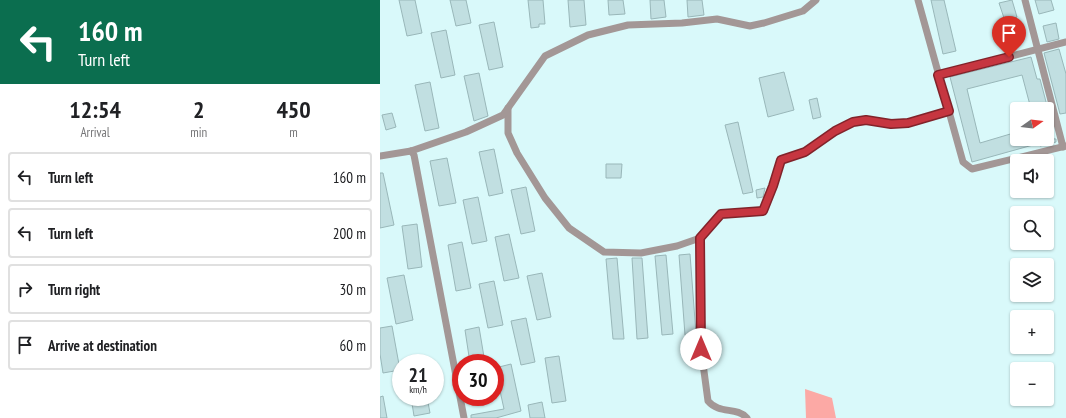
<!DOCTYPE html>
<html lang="en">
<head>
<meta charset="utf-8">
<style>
	:root { --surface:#fff; --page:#f6f6f6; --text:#202124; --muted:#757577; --line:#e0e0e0 }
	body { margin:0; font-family:"PT Sans Narrow",sans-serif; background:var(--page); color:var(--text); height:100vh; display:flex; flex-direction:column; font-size:15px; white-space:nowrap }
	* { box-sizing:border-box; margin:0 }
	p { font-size:13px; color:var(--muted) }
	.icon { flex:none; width:22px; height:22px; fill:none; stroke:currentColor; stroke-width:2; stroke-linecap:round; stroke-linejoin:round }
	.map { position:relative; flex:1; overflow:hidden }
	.sheet { display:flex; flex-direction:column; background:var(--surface); width:380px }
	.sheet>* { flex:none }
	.hud { background:#0b6e4f; color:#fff; overflow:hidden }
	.needle { width:26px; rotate:76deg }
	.controls { position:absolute; left:630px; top:102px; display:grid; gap:8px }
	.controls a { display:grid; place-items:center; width:44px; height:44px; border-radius:4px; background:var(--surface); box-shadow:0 1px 3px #0004; font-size:20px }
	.speed { position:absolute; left:12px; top:354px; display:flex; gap:8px; font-size:20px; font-weight:700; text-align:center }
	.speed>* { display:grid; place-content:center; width:52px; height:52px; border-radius:50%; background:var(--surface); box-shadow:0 1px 3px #0004; line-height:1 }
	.speed small { font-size:10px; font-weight:400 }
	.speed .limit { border:6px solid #d22; background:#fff; color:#111 }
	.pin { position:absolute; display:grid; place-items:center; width:34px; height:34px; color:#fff; margin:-41px -17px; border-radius:50% 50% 50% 0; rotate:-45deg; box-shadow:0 0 4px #0007 }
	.pin .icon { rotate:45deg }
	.me { position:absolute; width:44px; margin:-22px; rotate:0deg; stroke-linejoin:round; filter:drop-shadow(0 0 3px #0008) }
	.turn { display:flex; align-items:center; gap:14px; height:84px; padding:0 12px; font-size:18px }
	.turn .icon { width:52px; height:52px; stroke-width:2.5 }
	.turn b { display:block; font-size:28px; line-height:34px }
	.eta { display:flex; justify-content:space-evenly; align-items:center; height:68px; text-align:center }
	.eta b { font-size:24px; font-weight:700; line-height:28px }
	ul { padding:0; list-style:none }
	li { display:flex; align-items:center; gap:12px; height:50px; margin:0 8px 6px; padding:0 4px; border:2px solid var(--line); border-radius:4px }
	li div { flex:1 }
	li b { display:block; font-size:15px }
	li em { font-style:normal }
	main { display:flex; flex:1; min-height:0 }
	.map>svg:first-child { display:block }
	.green { fill:#fca9a5 }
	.building { fill:#c1dfe1; stroke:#99b7b9 }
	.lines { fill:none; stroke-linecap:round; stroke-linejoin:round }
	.street { stroke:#a39796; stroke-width:7 }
	.route-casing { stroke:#81232a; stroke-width:10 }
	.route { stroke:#c63640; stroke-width:7 }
</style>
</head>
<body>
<main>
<section class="sheet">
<div class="hud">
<div class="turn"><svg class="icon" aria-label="left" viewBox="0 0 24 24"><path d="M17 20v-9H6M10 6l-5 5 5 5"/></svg><div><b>160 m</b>Turn left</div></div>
</div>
<div class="eta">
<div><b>12:54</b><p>Arrival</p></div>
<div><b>2</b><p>min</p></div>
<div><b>450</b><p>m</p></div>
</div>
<ul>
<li><svg class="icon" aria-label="left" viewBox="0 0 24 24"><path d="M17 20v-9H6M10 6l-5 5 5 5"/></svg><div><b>Turn left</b></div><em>160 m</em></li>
<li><svg class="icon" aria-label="left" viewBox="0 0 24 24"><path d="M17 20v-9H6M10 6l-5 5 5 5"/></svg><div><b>Turn left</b></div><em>200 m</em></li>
<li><svg class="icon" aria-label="right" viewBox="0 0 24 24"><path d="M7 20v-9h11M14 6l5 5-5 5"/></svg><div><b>Turn right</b></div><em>30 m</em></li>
<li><svg class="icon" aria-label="arrive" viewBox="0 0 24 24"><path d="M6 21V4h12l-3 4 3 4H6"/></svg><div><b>Arrive at destination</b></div><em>60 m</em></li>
</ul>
</section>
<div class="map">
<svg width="686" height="418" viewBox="0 0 686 418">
	<rect width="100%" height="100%" fill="#d9f9fa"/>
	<polygon class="green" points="425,389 452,398 456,418 426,418"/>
	<g class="building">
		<polygon points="19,0 35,0 42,33 27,36"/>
		<polygon points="70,0 86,0 91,23 76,26"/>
		<polygon points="148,0 163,0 165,24 159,24 159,27 151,28"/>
		<polygon points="188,0 204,0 206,25 190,27"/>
		<polygon points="228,0 243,0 245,14 229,15"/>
		<polygon points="270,0 284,0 286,17 271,19"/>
		<polygon points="307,0 322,0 324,15 308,17"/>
		<polygon points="551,0 564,0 576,51 563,54"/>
		<polygon points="632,0 637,17 625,21 619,3"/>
		<polygon points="655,0 671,0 674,10 659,14"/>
		<polygon points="114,22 123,67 109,70 99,25"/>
		<polygon points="676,23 679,39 667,42 663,26"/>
		<polygon points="66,30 75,75 61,78 51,33"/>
		<polygon points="679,49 686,74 686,113 680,114 664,53"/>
		<polygon points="651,57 657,79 660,79 670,117 667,118 667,109 651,109 642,75 587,89 600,143 637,132 637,139 667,139 667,122 669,122 674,139 676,139 676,142 660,146 660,143 592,162 570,77"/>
		<polygon points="404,72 414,110 388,117 379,78"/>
		<polygon points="99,73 108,116 94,121 84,76"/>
		<polygon points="50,82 59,128 45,131 35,85"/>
		<polygon points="437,98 441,117 433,119 429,100"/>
		<polygon points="12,113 16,127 6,130 2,115"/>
		<polygon points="358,122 373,192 363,194 345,125"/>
		<polygon points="114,149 123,193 109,196 99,152"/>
		<polygon points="67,158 76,203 59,206 50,161"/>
		<polygon points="226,164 242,164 241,178 226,178"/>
		<polygon points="0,173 3,173 14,225 0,228"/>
		<polygon points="146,187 155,231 141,234 131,190"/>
		<polygon points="385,188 383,197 377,198 376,190"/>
		<polygon points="98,197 107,241 92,244 83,200"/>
		<polygon points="37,224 42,267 28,269 22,226"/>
		<polygon points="129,234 139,278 124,281 115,237"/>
		<polygon points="82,242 91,288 76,291 68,245"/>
		<polygon points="310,254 316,334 305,335 299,255"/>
		<polygon points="286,255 293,334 282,335 275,256"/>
		<polygon points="237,258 244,339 233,339 226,259"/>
		<polygon points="252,258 262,258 268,338 257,339"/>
		<polygon points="162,273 171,317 157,320 147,276"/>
		<polygon points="24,275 33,320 16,324 7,278"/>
		<polygon points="114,281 123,325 108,328 99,284"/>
		<polygon points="146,318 155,362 141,365 131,321"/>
		<polygon points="12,326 20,370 3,373 0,354 0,328"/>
		<polygon points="99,327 105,363 90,363 85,330"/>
		<polygon points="179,356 186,401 172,403 165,358"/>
		<polygon points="131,364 141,411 116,418 91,418 91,415 124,409 115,368"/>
		<polygon points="3,396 7,418 0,418 0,397"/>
		<polygon points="31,397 47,397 50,413 34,416"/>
		<polygon points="162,402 165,418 150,418 148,405"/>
	</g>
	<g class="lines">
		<g class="street">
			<polyline points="538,0 583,162 592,169 686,146"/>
			<polyline points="645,0 683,147"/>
			<polyline points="558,75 686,42"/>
			<polyline points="128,108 128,133 137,153 165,198 189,228 224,252 261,253 297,246 320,238 341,214 383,211 393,186 401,160 425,152 455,131 473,122 487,120 511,124 528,123 569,111"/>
			<polyline points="31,151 34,155 84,418"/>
			<polyline points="0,156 31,151 86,132 123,115 165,56 208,35 248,25 302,23 337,19 370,26 384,23 423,11 436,0"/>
			<path d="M320 238 321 349 328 401C340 415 356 406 367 418"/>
		</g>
	</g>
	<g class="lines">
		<defs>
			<polyline id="route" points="321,349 320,238 341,214 383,211 393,186 401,160 425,152 455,131 473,122 486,120 511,124 528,123 569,111 558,75 629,57"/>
		</defs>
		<use href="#route" class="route-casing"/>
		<use href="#route" class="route"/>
	</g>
</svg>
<div class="controls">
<a><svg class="needle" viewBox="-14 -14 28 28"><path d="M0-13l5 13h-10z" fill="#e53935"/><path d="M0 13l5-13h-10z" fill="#757577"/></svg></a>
<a><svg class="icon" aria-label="sound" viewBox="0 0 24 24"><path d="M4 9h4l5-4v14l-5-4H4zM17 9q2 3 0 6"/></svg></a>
<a><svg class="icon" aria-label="search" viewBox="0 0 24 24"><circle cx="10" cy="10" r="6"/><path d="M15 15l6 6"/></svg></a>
<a><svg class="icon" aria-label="layers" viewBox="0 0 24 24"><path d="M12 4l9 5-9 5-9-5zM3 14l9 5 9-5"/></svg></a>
<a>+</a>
<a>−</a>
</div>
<div class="speed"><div>21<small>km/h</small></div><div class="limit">30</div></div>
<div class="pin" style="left:629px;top:57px;background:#d93025"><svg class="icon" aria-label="arrive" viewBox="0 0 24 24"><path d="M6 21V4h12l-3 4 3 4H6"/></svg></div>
<svg class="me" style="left:321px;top:349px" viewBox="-20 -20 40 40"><circle r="19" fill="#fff"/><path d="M0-13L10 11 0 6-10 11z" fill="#c63640"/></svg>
</div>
</main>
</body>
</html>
